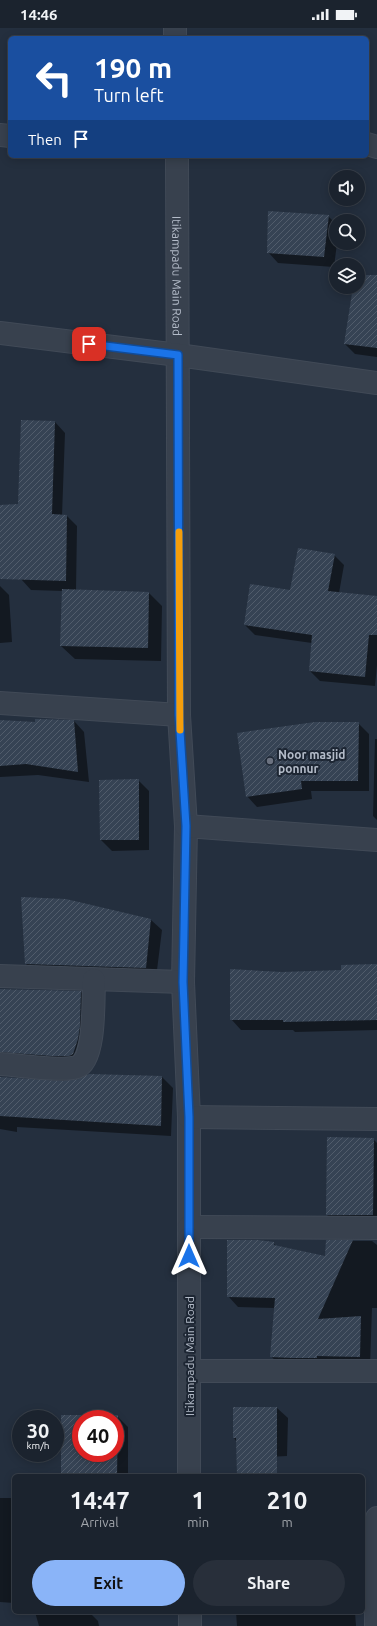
<!DOCTYPE html>
<html lang="en">
<head>
<meta charset="utf-8">
<style>
	:root { --surface:#1b232e; --page:#282f3a; --text:#f1f3f6; --muted:#a0a4aa; --line:#39404a; --accent:#8ab4f8 }
	body { margin:0; font-family:Ubuntu,sans-serif; background:var(--page); color:var(--text); height:100vh; display:flex; flex-direction:column; font-size:15px; white-space:nowrap }
	* { box-sizing:border-box; margin:0 }
	p { font-size:13px; color:var(--muted) }
	.icon { flex:none; width:22px; height:22px; fill:none; stroke:currentColor; stroke-width:2; stroke-linecap:round; stroke-linejoin:round }
	.map { position:relative; flex:1; overflow:hidden }
	.side { position:absolute; left:12px; top:1446px; width:353px; height:140px; display:flex; flex-direction:column; background:var(--surface); border-radius:6px; box-shadow:0 2px 10px #0003,0 0 0 1px var(--line) }
	.side>* { flex:none }
	.banner { position:absolute; left:8px; top:8px; width:361px; height:122px; border-radius:6px; box-shadow:0 2px 10px #0003,0 0 0 1px var(--line); background:#1a4fa0; color:#fff; overflow:hidden }
	.controls { position:absolute; left:329px; top:142px; display:grid; gap:8px }
	.controls a { display:grid; place-items:center; width:36px; height:36px; border-radius:50%; background:var(--surface); box-shadow:0 2px 10px #0003,0 0 0 1px var(--line); font-size:20px }
	.speed { position:absolute; left:12px; top:1382px; display:flex; gap:8px; font-size:20px; font-weight:700; text-align:center }
	.speed>* { display:grid; place-content:center; width:52px; height:52px; border-radius:50%; background:var(--surface); box-shadow:0 2px 10px #0003,0 0 0 1px var(--line); line-height:1 }
	.speed small { font-size:10px; font-weight:400 }
	.speed .limit { border:6px solid #d22; background:#fff; color:#111 }
	.pin { position:absolute; display:grid; place-items:center; width:34px; height:34px; color:#fff; margin:-17px; border-radius:8px; box-shadow:0 2px 6px #0006 }
	.me { position:absolute; width:44px; margin:-22px; rotate:0deg; stroke-linejoin:round; filter:drop-shadow(0 0 3px #0008) }
	.turn { display:flex; align-items:center; gap:14px; height:84px; padding:0 20px; font-size:18px }
	.turn .icon { width:52px; height:52px; stroke-width:2.5 }
	.turn b { display:block; font-size:28px; line-height:34px }
	.then { display:flex; align-items:center; height:38px; padding:0 20px; background:#0003; gap:8px; font-size:15px }
	.eta { display:flex; justify-content:space-evenly; align-items:center; height:68px; text-align:center }
	.eta b { font-size:24px; font-weight:700; line-height:28px }
	.primary-button { display:flex; gap:8px; margin-top:auto; padding:8px 20px }
	.primary-button a { flex:1; height:46px; border-radius:24px; background:var(--accent); color:#111; font-size:16px; font-weight:700; line-height:46px; text-align:center }
	.primary-button a+a { background:var(--page); color:var(--text) }
	.status { display:flex; justify-content:space-between; align-items:center; height:28px; padding:0 20px; background:var(--surface); direction:ltr }
	.status svg { height:11px; fill:currentColor }
	.map>svg:first-child { display:block }
	.shadow { fill:#0007; fill-rule:evenodd }
	.building { fill:url(#building-hatch); fill-rule:evenodd }
	.lines { fill:none; stroke-linecap:round; stroke-linejoin:round }
	.minor-casing { stroke:#414a57; stroke-width:24 }
	.minor { stroke:#38414e; stroke-width:22 }
	.route-casing { stroke:#114b97; stroke-width:10 }
	.route { stroke:#1a73e8; stroke-width:7 }
	.slow { stroke:#f59e0b; stroke-width:7 }
	.worship-dot { fill:#6b7280; stroke:#1d2633; stroke-width:1.5 }
	.labels { text-anchor:middle; dominant-baseline:central; stroke-width:4; stroke-linejoin:round; paint-order:stroke }
	.street-label { font-size:12px; fill:#b4bcc9; stroke:#1d2633 }
	.poi-label { font-size:12px; font-weight:bold; fill:#b4bcc9; stroke:#1d2633; text-anchor:start }
</style>
</head>
<body>
<div class="status"><b>14:46</b><svg viewBox="0 0 49 12"><path d="M0 12V9h3v3zM5 12V6h3v6zM10 12V3h3v9zM15 12V0h3v12zM26 1h20v11H26zM47 4h2v5h-2z"/></svg></div>
<div class="map">
<svg width="377" height="1598" viewBox="0 0 377 1598">
	<defs>
		<pattern id="building-hatch" width="6" height="6" patternUnits="userSpaceOnUse"><rect width="6" height="6" fill="#364354"/><path d="M-1 1l2-2M0 6l6-6M5 7l2-2" fill="none" stroke="#515c6b"/></pattern>
	</defs>
	<rect width="100%" height="100%" fill="#242f3e"/>
	<g class="shadow">
		<polygon points="328,188 336,196 336,215 337,215 334,239 278,235 268,224"/>
		<polygon points="358,248 377,248 377,329 355,326 345,316 354,259 358,259"/>
		<polygon points="55,394 65,405 62,488 67,488 77,498 76,562 149,565 162,578 161,633 75,631 61,618 63,563 31,562 21,551"/>
		<polygon points="334,527 344,537 339,565 377,569 377,637 375,658 320,653 310,643 312,615 255,607 245,597 291,563"/>
		<polygon points="0,558 9,567 12,614 0,615"/>
		<polygon points="0,693 36,695 74,693 84,704 89,754 38,747 0,749"/>
		<polygon points="358,695 369,706 369,763 311,763 312,771 257,779 247,768"/>
		<polygon points="375,711 377,711 377,792 373,788"/>
		<polygon points="138,752 149,763 149,822 112,823 101,812"/>
		<polygon points="151,892 162,902 156,950 36,947 26,936"/>
		<polygon points="377,937 377,1002 295,1004 293,1002 241,1002 231,991 282,945 342,943"/>
		<polygon points="0,961 81,964 92,975 84,1037 0,1042"/>
		<polygon points="162,1049 173,1060 171,1108 17,1099 17,1104 0,1101 0,1050 61,1054"/>
		<polygon points="373,1111 377,1115 377,1198 338,1197 327,1187"/>
		<polygon points="327,1213 372,1213 377,1217 377,1280 372,1280 370,1339 281,1339 271,1328 275,1280 238,1279 228,1268 273,1215 277,1219 326,1229"/>
		<polygon points="277,1380 288,1390 287,1428 248,1430 234,1410"/>
		<path d="M62 1388H117L128 1399V1448H62ZM81 1391H115V1425H81Z"/>
		<polygon points="0,1470 14,1470 14,1575 0,1574"/>
		<polygon points="35,1584 89,1584 98,1593 99,1598 39,1598"/>
		<polygon points="236,1584 355,1584 356,1598 237,1598"/>
	</g>
	<g class="building">
		<polygon points="268,183 329,187 324,229 267,225"/>
		<polygon points="358,247 377,247 377,320 344,316 353,259 358,259"/>
		<polygon points="21,392 55,393 52,486 67,487 66,553 0,551 0,477 18,476"/>
		<polygon points="298,520 335,526 328,563 377,568 377,607 369,607 365,649 309,643 312,607 244,597 250,556 290,562"/>
		<polygon points="62,561 149,564 148,620 60,618"/>
		<polygon points="35,691 74,692 78,744 26,736 0,738 0,692 35,694"/>
		<polygon points="315,694 359,694 358,753 301,753 302,761 246,769 237,705"/>
		<polygon points="139,751 139,812 100,812 99,752"/>
		<polygon points="21,869 66,871 151,891 146,940 25,936"/>
		<polygon points="377,936 377,992 283,994 283,992 230,992 230,941 282,944 341,942 341,937"/>
		<polygon points="0,961 81,963 80,998 78,1011 73,1026 69,1028 51,1028 0,1024"/>
		<polygon points="89,1046 162,1048 161,1098 0,1088 0,1049 62,1053 79,1051"/>
		<polygon points="327,1109 374,1110 373,1187 326,1187"/>
		<polygon points="227,1212 258,1212 274,1214 274,1217 325,1228 326,1212 353,1212 318,1291 361,1288 360,1329 317,1328 317,1330 293,1330 270,1329 275,1270 227,1269"/>
		<polygon points="233,1379 277,1379 277,1448 237,1448 236,1410 233,1410"/>
		<path d="M61 1387H118L117 1448H61ZM81 1391H115V1425H81Z"/>
	</g>
	<g class="lines">
		<defs>
			<g id="minor">
				<polyline points="175,0 175,10"/>
				<polyline points="0,107 10,108"/>
				<polyline points="367,116 377,119"/>
				<path id="s1" d="M177 128 179 687 186 798 183 954 189 1089V1448"/>
				<polyline points="0,305 178,327 377,355"/>
				<polyline points="0,675 179,687"/>
				<polyline points="186,798 377,812"/>
				<polyline points="0,948 183,954"/>
				<path d="M0 1036C18 1037 62 1044 77 1039 96 1032 93 970 94 952"/>
				<polyline points="189,1089 377,1091"/>
				<polyline points="189,1199 377,1200"/>
				<polyline points="189,1343 377,1343"/>
				<polyline points="190,1584 190,1598"/>
				<polyline points="376,1598 377,1490"/>
			</g>
		</defs>
		<use href="#minor" class="minor-casing"/>
		<use href="#minor" class="minor"/>
	</g>
	<g class="lines">
		<defs>
			<polyline id="route" points="89,316 178,327 179,687 186,798 183,954 189,1089 189,1228"/>
		</defs>
		<use href="#route" class="route-casing"/>
		<use href="#route" class="route"/>
		<polyline class="slow" points="179,504 180,702"/>
	</g>
	<circle class="worship-dot" cx="270" cy="733" r="4"/>
	<g class="labels">
		<g class="street-label">
			<text stroke="none"><textPath href="#s1" startOffset="120">Itikampadu Main Road</textPath></text>
			<text transform="translate(189 1328) rotate(-90)">Itikampadu Main Road</text>
		</g>
		<g class="poi-label">
			<text x="278" y="726">Noor masjid<tspan x="278" dy="14">ponnur</tspan></text>
		</g>
	</g>
</svg>
<div class="controls">
<a><svg class="icon" aria-label="sound" viewBox="0 0 24 24"><path d="M4 9h4l5-4v14l-5-4H4zM17 9q2 3 0 6"/></svg></a>
<a><svg class="icon" aria-label="search" viewBox="0 0 24 24"><circle cx="10" cy="10" r="6"/><path d="M15 15l6 6"/></svg></a>
<a><svg class="icon" aria-label="layers" viewBox="0 0 24 24"><path d="M12 4l9 5-9 5-9-5zM3 14l9 5 9-5"/></svg></a>
</div>
<div class="speed"><div>30<small>km/h</small></div><div class="limit">40</div></div>
<div class="pin" style="left:89px;top:316px;background:#d93025"><svg class="icon" aria-label="arrive" viewBox="0 0 24 24"><path d="M6 21V4h12l-3 4 3 4H6"/></svg></div>
<svg class="me" style="left:189px;top:1228px" viewBox="-20 -20 40 40"><path d="M0-17L14 15 0 8-14 15z" fill="#1a73e8" stroke="#fff" stroke-width="4"/></svg>
<div class="banner">
<div class="turn"><svg class="icon" aria-label="left" viewBox="0 0 24 24"><path d="M17 20v-9H6M10 6l-5 5 5 5"/></svg><div><b>190 m</b>Turn left</div></div>
<div class="then">Then<svg class="icon" aria-label="arrive" viewBox="0 0 24 24"><path d="M6 21V4h12l-3 4 3 4H6"/></svg></div>
</div>
<section class="side">
<div class="eta">
<div><b>14:47</b><p>Arrival</p></div>
<div><b>1</b><p>min</p></div>
<div><b>210</b><p>m</p></div>
</div>
<div class="primary-button"><a>Exit</a><a>Share</a></div>
</section>
</div>
</body>
</html>
